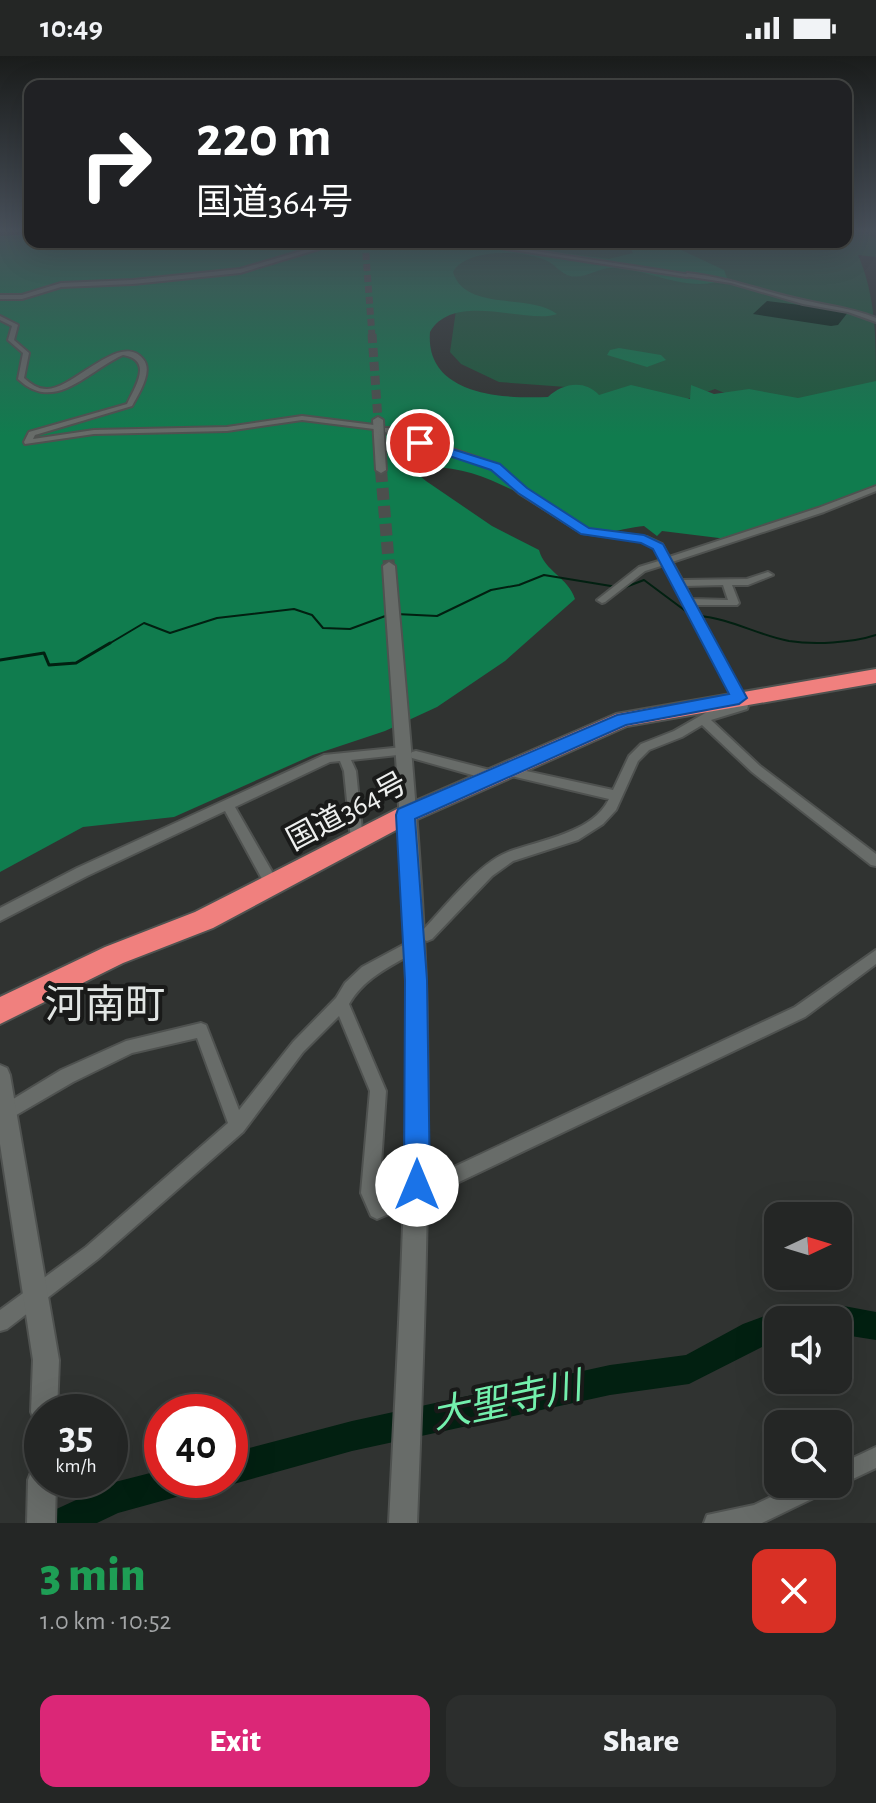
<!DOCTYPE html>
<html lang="en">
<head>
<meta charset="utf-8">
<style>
	:root { --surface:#242625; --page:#2c2e2d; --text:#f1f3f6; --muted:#a3a5a7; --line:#414342; --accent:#db2777 }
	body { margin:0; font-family:"Alegreya Sans","Noto Sans JP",sans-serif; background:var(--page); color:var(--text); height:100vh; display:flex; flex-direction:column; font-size:30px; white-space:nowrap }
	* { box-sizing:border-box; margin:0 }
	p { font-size:26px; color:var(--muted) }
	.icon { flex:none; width:44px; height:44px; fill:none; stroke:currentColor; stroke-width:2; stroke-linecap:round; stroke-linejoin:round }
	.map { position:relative; height:1467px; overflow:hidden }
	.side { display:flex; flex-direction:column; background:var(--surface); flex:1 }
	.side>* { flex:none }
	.banner { position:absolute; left:24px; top:24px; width:828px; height:168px; border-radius:16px; box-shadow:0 8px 32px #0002,0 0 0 2px var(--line); background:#202124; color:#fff; overflow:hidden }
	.needle { width:52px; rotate:86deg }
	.buttons { position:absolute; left:764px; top:1146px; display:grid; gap:16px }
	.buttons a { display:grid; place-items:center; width:88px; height:88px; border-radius:16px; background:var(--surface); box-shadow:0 8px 32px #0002,0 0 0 2px var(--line); font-size:40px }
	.speed { position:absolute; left:24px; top:1338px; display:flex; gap:16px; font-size:40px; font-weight:700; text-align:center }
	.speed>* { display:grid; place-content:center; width:104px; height:104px; border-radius:50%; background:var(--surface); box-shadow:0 8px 32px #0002,0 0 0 2px var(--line); line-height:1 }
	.speed small { font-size:20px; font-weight:400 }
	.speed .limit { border:12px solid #d22; background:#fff; color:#111 }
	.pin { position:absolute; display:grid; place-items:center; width:68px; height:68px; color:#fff; margin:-34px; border:4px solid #fff; border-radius:50%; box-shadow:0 2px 8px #0007 }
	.me { position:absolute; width:88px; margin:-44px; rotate:0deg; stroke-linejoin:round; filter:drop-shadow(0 0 6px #0008) }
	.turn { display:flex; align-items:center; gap:28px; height:168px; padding:0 40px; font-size:36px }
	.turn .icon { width:104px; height:104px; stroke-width:2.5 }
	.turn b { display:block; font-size:56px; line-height:68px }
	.round { display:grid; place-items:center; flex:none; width:84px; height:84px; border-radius:16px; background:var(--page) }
	.headline { display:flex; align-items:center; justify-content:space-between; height:136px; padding:0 40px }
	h1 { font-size:48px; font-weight:800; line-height:60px; color:#1e9e55 }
	.button { display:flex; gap:16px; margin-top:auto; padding:16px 40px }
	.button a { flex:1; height:92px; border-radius:16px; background:var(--accent); color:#fff; font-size:32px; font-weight:800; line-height:92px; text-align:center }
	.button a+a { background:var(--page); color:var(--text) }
	.status { display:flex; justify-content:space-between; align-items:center; height:56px; padding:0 40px; background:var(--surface); direction:ltr }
	.status svg { height:22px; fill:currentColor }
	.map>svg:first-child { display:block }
	.green { fill:#1c5b3c }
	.forest { fill:#107c4e }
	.water { fill:#022011 }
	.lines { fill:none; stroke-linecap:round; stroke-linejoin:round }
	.stream-far1 { stroke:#022011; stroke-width:2 }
	.stream { stroke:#022011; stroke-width:3 }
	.river { fill:#022011; fill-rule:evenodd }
	.secondary-tunnel-far2 { stroke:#4c4f4d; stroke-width:7; stroke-dasharray:7 4; stroke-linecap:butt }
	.secondary-tunnel-far1 { stroke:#4c4f4d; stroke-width:9; stroke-dasharray:9 5; stroke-linecap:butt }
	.secondary-tunnel { stroke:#4c4f4d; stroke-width:12; stroke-dasharray:12 6; stroke-linecap:butt }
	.street-casing { stroke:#4f5250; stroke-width:4 }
	.secondary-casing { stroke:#4f5250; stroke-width:4 }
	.highway-casing { stroke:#4f5250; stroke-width:4 }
	.street { fill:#686c69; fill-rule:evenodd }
	.secondary { fill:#686c69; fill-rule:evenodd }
	.highway { fill:#f0807e; fill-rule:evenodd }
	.route { fill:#1a73e8; stroke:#114b97; stroke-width:2 }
	.labels { text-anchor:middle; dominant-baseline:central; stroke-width:8; stroke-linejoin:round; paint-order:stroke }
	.street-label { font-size:30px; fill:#edefee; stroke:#191a19 }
	.near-water-label { font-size:38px; font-style:italic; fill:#73f0ad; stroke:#191a19 }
	.near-quarter-label { font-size:40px; fill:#e1e5e3; stroke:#191a19 }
</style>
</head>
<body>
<div class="status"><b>10:49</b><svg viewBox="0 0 49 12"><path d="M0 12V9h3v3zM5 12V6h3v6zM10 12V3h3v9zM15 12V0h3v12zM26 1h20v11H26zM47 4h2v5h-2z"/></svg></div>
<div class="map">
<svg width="876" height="1467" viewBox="0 0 876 1467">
	<rect width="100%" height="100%" fill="#303331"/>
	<path class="green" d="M846 175 866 177 876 183V201L858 199C876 240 876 283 876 329 825 341 764 355 715 333L687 343H608L566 331 499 326 461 308 450 296 456 254 473 240 408 186H846Z"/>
	<g class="forest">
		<path d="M30 178V186H481L609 203 633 197 627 186H664L724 214 727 222C690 240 649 212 612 212 597 212 586 223 570 220 561 218 554 207 545 204 522 194 466 192 453 216 465 256 530 237 557 258 528 269 454 234 430 276 425 339 503 343 548 341 562 327 585 323 599 339L631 329 690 343 691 329 714 338 749 333 798 342 876 325V430L727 483 662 475 657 480 644 470C630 471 606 479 594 475 537 454 491 409 426 411L420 420 426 425 492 470 539 494C545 516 568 521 575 543L505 605 437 651 385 675 313 699 174 761 83 771 0 816V180Z"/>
		<polygon points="619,292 661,299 666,304 647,311 607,299 610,294"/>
	</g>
	<polygon class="water" points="767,245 849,255 838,269 831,270 753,258"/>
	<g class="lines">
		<g class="stream-far1">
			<polyline points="396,558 437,560 491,534 519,529 544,519 623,532 644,524 691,559"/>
			<path d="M698 560C730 562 757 579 789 585 814 589 852 587 876 579"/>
			<polyline points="107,589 144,567 170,577 217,562 294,553 312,559 323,572 350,573 388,559"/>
		</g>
		<polyline class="stream" points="0,604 44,597 49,609 76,607 110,587"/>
		<g class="river">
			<polygon points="793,1250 844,1250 876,1256 876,1284 838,1278 838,1264 778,1264 778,1283 689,1328 610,1339 352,1395 230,1429 219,1424 230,1424 230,1397 352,1365 610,1309 686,1299 743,1268 778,1255 782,1256"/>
			<polygon points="162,1414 162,1424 203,1424 198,1435 118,1457 97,1467 45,1467 50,1456 115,1426"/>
		</g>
		<polyline class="secondary-tunnel-far2" points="365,186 372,280"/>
		<polyline class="secondary-tunnel-far1" points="372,278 378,364"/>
		<polyline class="secondary-tunnel" points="381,414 389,510"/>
		<defs>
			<g id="street">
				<polygon points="322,186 327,186 319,193 240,217 133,228 61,231 22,243 0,243 0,239 22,239 61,227 133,224 240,213 315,191"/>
				<path d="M687 217C727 221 764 236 803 244 828 250 852 252 876 262V266L848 256 803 248 731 227 685 220Z"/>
				<path d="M0 260 18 269 14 284 29 297 24 322C31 328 37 333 47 333 74 333 120 275 143 303 154 315 138 339 132 350L35 379 33 383 94 374 227 371 302 360 374 369 378 371 374 373 302 364 227 375 94 378 25 388 24 386 29 376 127 348C136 329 153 304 123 299 87 315 55 358 18 323L23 297 8 284 12 270 0 264Z"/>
				<path d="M385 372H391L499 409 525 433 587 473 647 481 662 488 669 501 818 452 876 430V435L824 456 672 506 682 524 747 523 768 516 773 519 748 529H732L739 547 737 549H695L748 650 747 653 711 664 760 710 876 798V810L871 809 752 716 702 669 682 681 649 694 638 705 616 754 603 768 578 784 513 805 492 820 432 883 427 885 422 883 420 879 422 875C445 851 479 807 508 796 540 784 593 777 609 743L503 718 497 714 499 711 503 710 613 734 629 700 641 688 674 675 707 656 736 648 664 509 645 515 605 546 602 547 597 544 639 511 662 504 655 492 642 485 582 477 519 437 493 413 385 376ZM723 529 728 544 692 543 685 530Z"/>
				<polygon points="403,691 409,695 407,698 351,704 356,715 363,784 361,788 357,789 353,788 351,784 344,715 340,705 330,706 235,751 278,826 280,830 278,834 273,836 268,834 225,755 87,820 0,865 0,852 77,812 324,699"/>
				<polygon points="416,695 490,714 496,719 490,724 412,702 410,699 412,696"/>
				<path d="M403 889 408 890 410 895 408 900C385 913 363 924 349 948L386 1035 379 1137 381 1144 404 1134 410 1137 413 1143 410 1149 377 1163 371 1160 361 1137 370 1035 339 960 303 996 243 1076 98 1203 7 1273 0 1275V1254L86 1191 228 1067 197 982 132 997 73 1026 6 1065 0 1062V1051L61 1014 126 985 201 967 206 969 239 1054 293 986 336 942 345 927 362 911Z"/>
				<polygon points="876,894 876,908 805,961 438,1136 432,1139 426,1136 423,1130 426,1124 795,951"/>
				<polygon points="876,1391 876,1412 838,1430 832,1428 838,1428 838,1409"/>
				<polygon points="798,1428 832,1428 828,1435 762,1467 704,1467 707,1459 754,1449"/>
			</g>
			<g id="secondary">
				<polygon points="462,186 478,186 691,219 687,221"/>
				<polygon points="378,361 383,364 386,414 381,417 376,414 373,364"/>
				<path d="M389 506 395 510C407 649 421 788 426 927 431 1107 424 1287 417 1467H389C398 1287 409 1108 406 928 404 788 392 649 383 510Z"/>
				<polygon points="0,1009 7,1012 10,1019 59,1304 57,1356 42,1356 42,1369 35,1365 31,1356 33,1304 0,1088"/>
				<polygon points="42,1410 42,1424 56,1424 55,1467 27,1467 28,1424 32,1414"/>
			</g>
			<polygon id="highway" points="876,613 876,627 627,670 413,765 213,872 123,907 0,968 0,941 105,891 195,856 397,753 616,658"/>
		</defs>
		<use href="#street" class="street-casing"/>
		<use href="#secondary" class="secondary-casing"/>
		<use href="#highway" class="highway-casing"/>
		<use href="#street" class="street"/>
		<use href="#secondary" class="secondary"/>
		<use href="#highway" class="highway"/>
	</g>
	<linearGradient id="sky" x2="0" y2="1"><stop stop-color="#1a1c1b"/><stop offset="0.46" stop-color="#48505a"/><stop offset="1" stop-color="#48505a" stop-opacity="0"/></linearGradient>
	<rect width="876" height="380" fill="url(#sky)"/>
	<polygon class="route" points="420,383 500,408 527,432 589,472 644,479 663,488 747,642 739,648 626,669 415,763 427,924 430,1129 426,1138 417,1142 408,1138 404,1129 405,924 396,759 398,753 617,659 729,638 653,493 641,487 581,478 518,437 491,414 416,389"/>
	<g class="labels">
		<g class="street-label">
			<text transform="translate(347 756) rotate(-28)">国道364号</text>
		</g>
		<g class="near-water-label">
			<text transform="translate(507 1346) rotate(-12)">大聖寺川</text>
		</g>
		<g class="near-quarter-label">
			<text x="105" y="950">河南町</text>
		</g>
	</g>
</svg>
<div class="buttons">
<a><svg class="needle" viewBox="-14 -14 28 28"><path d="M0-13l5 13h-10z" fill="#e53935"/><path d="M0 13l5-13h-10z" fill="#a3a5a7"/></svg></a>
<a><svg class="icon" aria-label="sound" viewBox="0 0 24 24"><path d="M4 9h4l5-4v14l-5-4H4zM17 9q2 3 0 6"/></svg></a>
<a><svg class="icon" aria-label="search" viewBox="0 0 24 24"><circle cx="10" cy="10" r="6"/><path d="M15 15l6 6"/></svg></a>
</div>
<div class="speed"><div>35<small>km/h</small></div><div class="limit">40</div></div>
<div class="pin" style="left:420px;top:387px;background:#d93025"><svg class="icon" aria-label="arrive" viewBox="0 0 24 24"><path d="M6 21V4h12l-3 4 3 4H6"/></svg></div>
<svg class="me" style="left:417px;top:1129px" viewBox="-20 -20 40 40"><circle r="19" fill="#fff"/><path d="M0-13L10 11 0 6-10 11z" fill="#1a73e8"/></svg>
<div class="banner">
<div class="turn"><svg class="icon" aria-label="right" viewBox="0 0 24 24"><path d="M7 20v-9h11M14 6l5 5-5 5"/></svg><div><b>220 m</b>国道364号</div></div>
</div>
</div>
<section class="side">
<div class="headline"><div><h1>3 min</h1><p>1.0 km · 10:52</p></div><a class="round" style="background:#d93025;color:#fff"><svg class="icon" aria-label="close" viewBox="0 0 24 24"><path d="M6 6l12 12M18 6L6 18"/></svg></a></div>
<div class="button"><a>Exit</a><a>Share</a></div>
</section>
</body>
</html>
